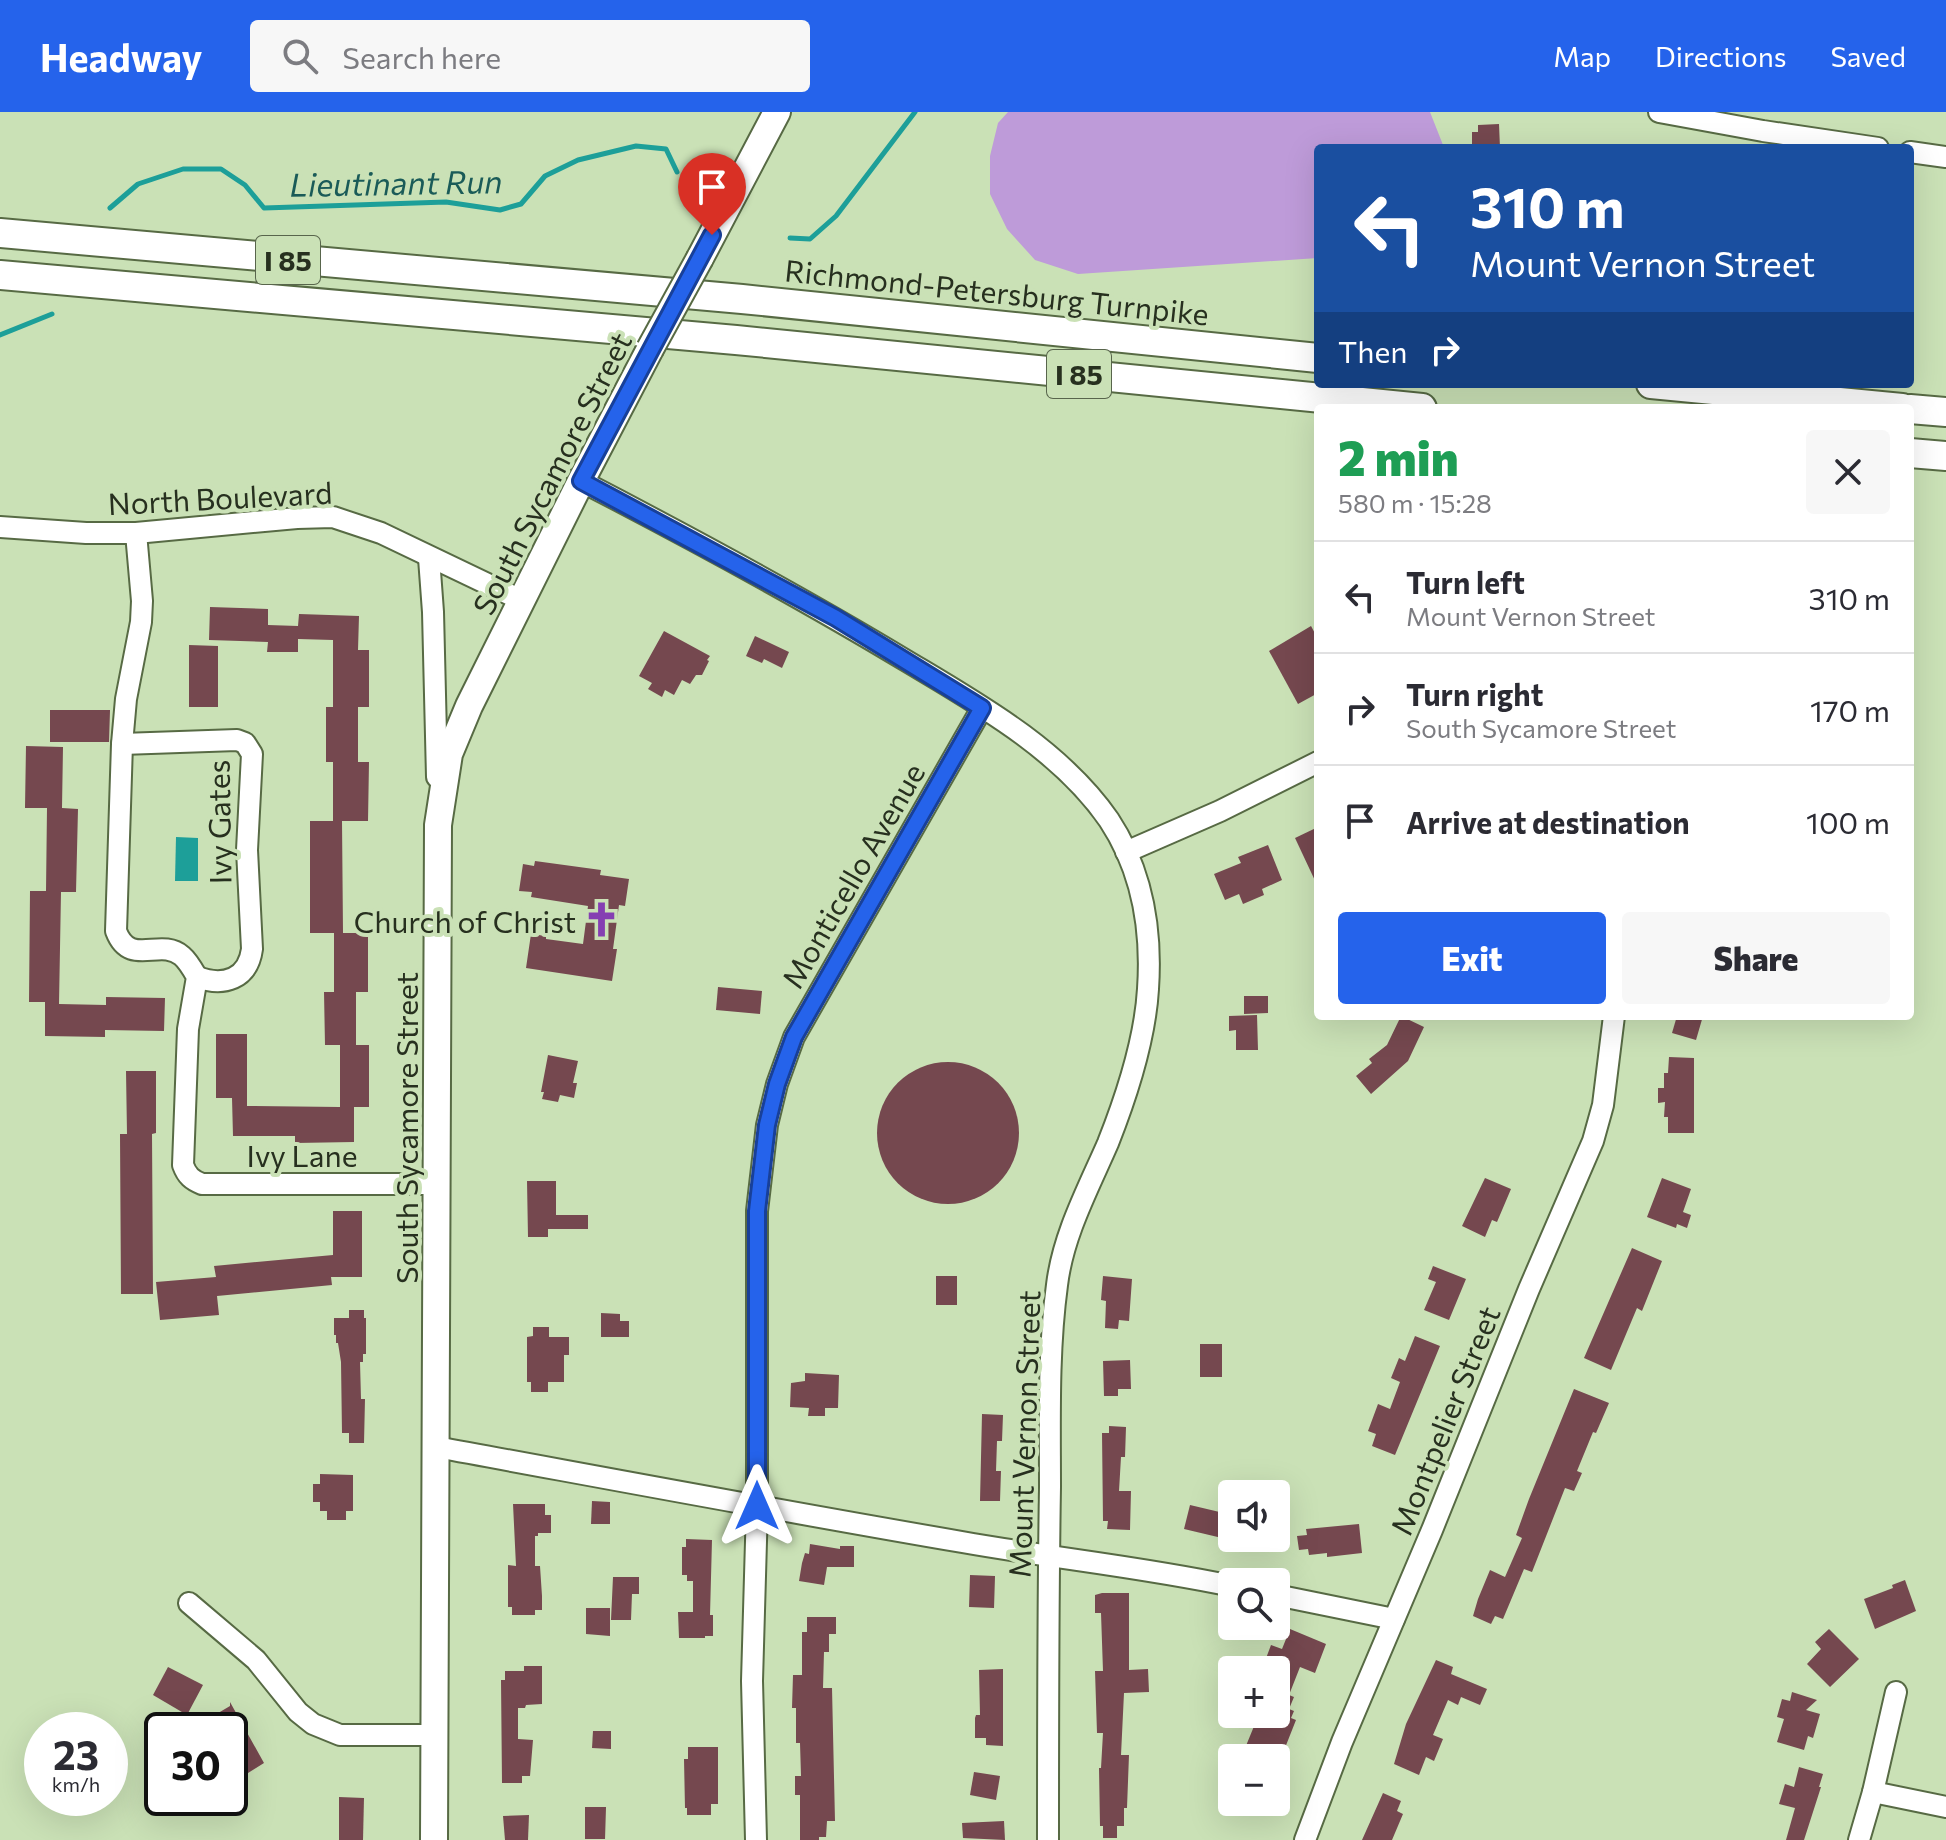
<!DOCTYPE html>
<html lang="en">
<head>
<meta charset="utf-8">
<style>
	:root { --surface:#fff; --page:#f7f7f7; --text:#2b2b33; --muted:#7c7c81; --line:#e1e1e2; --accent:#2563eb }
	body { margin:0; font-family:Commissioner,sans-serif; background:var(--page); color:var(--text); height:100vh; display:flex; flex-direction:column; font-size:30px; white-space:nowrap }
	* { box-sizing:border-box; margin:0 }
	p { font-size:26px; color:var(--muted) }
	.icon { flex:none; width:44px; height:44px; fill:none; stroke:currentColor; stroke-width:2; stroke-linecap:round; stroke-linejoin:round }
	.map { position:relative; flex:1; overflow:hidden }
	.details { position:absolute; left:1314px; top:292px; width:600px; height:616px; display:flex; flex-direction:column; background:var(--surface); border-radius:8px; box-shadow:0 8px 32px #0002 }
	.details>* { flex:none }
	.banner { position:absolute; left:1314px; top:32px; width:600px; height:244px; border-radius:8px; box-shadow:0 8px 32px #0002; background:#1a4fa0; color:#fff; overflow:hidden }
	.fabs { position:absolute; left:1218px; top:1368px; display:grid; gap:16px }
	.fabs a { display:grid; place-items:center; width:72px; height:72px; border-radius:8px; background:var(--surface); box-shadow:0 8px 32px #0002; font-size:40px }
	.speed { position:absolute; left:24px; top:1600px; display:flex; gap:16px; font-size:40px; font-weight:700; text-align:center }
	.speed>* { display:grid; place-content:center; width:104px; height:104px; border-radius:50%; background:var(--surface); box-shadow:0 8px 32px #0002; line-height:1 }
	.speed small { font-size:20px; font-weight:400 }
	.speed .limit { border:4px solid #111; border-radius:12px; background:#fff; color:#111 }
	.pin { position:absolute; display:grid; place-items:center; width:68px; height:68px; color:#fff; margin:-82px -34px; border-radius:50% 50% 50% 0; rotate:-45deg; box-shadow:0 0 8px #0007 }
	.pin .icon { rotate:45deg }
	.me { position:absolute; width:88px; margin:-44px; rotate:0deg; stroke-linejoin:round; filter:drop-shadow(0 0 6px #0008) }
	.turn { display:flex; align-items:center; gap:28px; height:168px; padding:0 24px; font-size:36px }
	.turn .icon { width:104px; height:104px; stroke-width:2.5 }
	.turn b { display:block; font-size:56px; line-height:68px }
	.then { display:flex; align-items:center; height:76px; padding:0 24px; background:#0003; gap:16px; font-size:30px }
	.round { display:grid; place-items:center; flex:none; width:84px; height:84px; border-radius:8px; background:var(--page) }
	.summary { display:flex; align-items:center; justify-content:space-between; height:136px; padding:0 24px }
	h1 { font-size:48px; font-weight:800; line-height:60px; color:#1e9e55 }
	.action { display:flex; gap:16px; margin-top:auto; padding:16px 24px }
	.action a { flex:1; height:92px; border-radius:8px; background:var(--accent); color:#fff; font-size:32px; font-weight:800; line-height:92px; text-align:center }
	.action a+a { background:var(--page); color:var(--text) }
	ul { padding:0; list-style:none }
	li { display:flex; align-items:center; gap:24px; height:112px; padding:0 24px; border-top:2px solid var(--line) }
	li div { flex:1 }
	li b { display:block; font-size:30px }
	li em { font-style:normal }
	header { display:flex; align-items:center; gap:48px; box-sizing:border-box; height:112px; padding:0 40px; background:var(--accent); color:#fff }
	header strong { font-size:38px }
	nav { display:flex; gap:44px; margin-inline-start:auto; font-size:28px }
	.search { width:560px; height:72px; background:var(--page); display:flex; align-items:center; gap:20px; box-sizing:border-box; padding:0 28px; border-radius:8px; color:var(--muted); font-size:30px }
	.map>svg:first-child { display:block }
	.green { fill:#be9bd9 }
	.water { fill:#1d9f99 }
	.lines { fill:none; stroke-linecap:round; stroke-linejoin:round }
	.stream { stroke:#1d9f99; stroke-width:5 }
	.building { fill:#75484f }
	.minor-casing { stroke:#576a44; stroke-width:24 }
	.major-casing { stroke:#576a44; stroke-width:30 }
	.highway-casing { stroke:#576a44; stroke-width:32 }
	.minor { stroke:#fff; stroke-width:20 }
	.major { stroke:#fff; stroke-width:26 }
	.highway { stroke:#fff; stroke-width:28 }
	.major-bridge-casing { stroke:#576a44; stroke-width:30; stroke-linecap:butt }
	.major-bridge { stroke:#fff; stroke-width:26 }
	.route-casing { stroke:#184099; stroke-width:20 }
	.route { stroke:#2563eb; stroke-width:14 }
	.labels { text-anchor:middle; dominant-baseline:central; stroke-width:8; stroke-linejoin:round; paint-order:stroke }
	.shield { fill:#cae1b6; stroke:#58654c; stroke-width:2 }
	.shield-label { font-size:28px; font-weight:bold; fill:#27301f }
	.street-label { font-size:30px; fill:#27301f; stroke:#cae1b6 }
	.poi-label { font-size:30px; fill:#27301f; stroke:#cae1b6; text-anchor:end }
	.water-label { font-size:32px; font-style:italic; fill:#1a5b58; stroke:#cae1b6 }
</style>
</head>
<body>
<header>
<strong>Headway</strong>
<div class="search"><svg class="icon" aria-label="search" viewBox="0 0 24 24"><circle cx="10" cy="10" r="6"/><path d="M15 15l6 6"/></svg>Search here</div>
<nav><a>Map</a><a>Directions</a><a>Saved</a></nav>
</header>
<div class="map">
<svg width="1946" height="1728" viewBox="0 0 1946 1728">
	<rect width="100%" height="100%" fill="#cae1b6"/>
	<polygon class="green" points="1008,0 1430,0 1443,33 1443,36 1318,36 1318,146 1078,162 1035,148 1007,117 990,82 990,44 998,11"/>
	<polygon class="water" points="176,725 198,726 198,769 175,769"/>
	<g class="lines">
		<g class="stream">
			<polyline points="110,96 138,72 183,57 221,57 245,73 264,96 446,90 500,98 521,92 545,64 578,48 636,34 666,37 677,60"/>
			<polyline points="790,126 810,127 836,104 915,0"/>
			<polyline points="0,223 52,202"/>
		</g>
	</g>
	<g class="building">
		<polygon points="1499,12 1500,36 1472,36 1472,20 1478,20 1478,13"/>
		<polygon points="210,495 268,497 268,513 298,514 299,502 359,504 358,538 369,538 369,595 358,595 358,650 369,650 368,709 342,709 343,821 368,821 368,880 356,880 356,933 369,933 369,995 354,995 354,1030 295,1031 295,1024 233,1024 232,986 216,986 216,922 247,922 247,994 340,995 340,933 325,933 324,880 334,880 334,821 310,821 310,709 333,709 333,650 326,650 326,595 333,595 333,528 298,527 298,540 267,540 268,530 209,528"/>
		<polygon points="1311,514 1318,527 1318,581 1298,592 1269,539"/>
		<polygon points="664,519 710,544 707,548 709,549 702,563 696,563 690,572 682,568 674,583 665,578 662,585 648,577 652,571 639,564"/>
		<polygon points="755,524 789,540 782,556 764,547 762,551 746,544"/>
		<polygon points="189,533 218,534 218,595 189,595"/>
		<polygon points="50,598 110,598 109,630 50,630"/>
		<polygon points="26,634 63,635 62,696 78,697 76,780 61,780 59,892 106,893 106,885 165,886 164,919 105,918 105,925 45,924 45,890 29,890 30,779 46,779 47,696 25,696"/>
		<polygon points="1318,715 1318,775 1295,726"/>
		<polygon points="1268,733 1282,768 1262,777 1264,783 1243,792 1239,782 1225,788 1214,762 1241,751 1238,745"/>
		<polygon points="535,749 601,758 600,763 629,767 625,794 619,793 613,837 617,837 612,869 526,856 531,822 546,824 546,827 583,832 588,794 531,785 532,780 519,779 523,752 534,754"/>
		<polygon points="718,875 762,879 760,902 716,898"/>
		<polygon points="1244,884 1268,884 1268,901 1244,902"/>
		<polygon points="1257,903 1258,938 1236,938 1236,918 1229,919 1229,904"/>
		<polygon points="1401,904 1424,915 1408,949 1371,982 1356,964 1372,951 1369,947 1387,933"/>
		<polygon points="1677,904 1703,904 1696,928 1672,921"/>
		<polygon points="548,943 578,949 573,971 577,971 574,986 560,983 558,990 542,987 544,980 541,980"/>
		<polygon points="1669,945 1694,946 1694,1021 1668,1021 1668,1005 1664,1005 1665,990 1658,991 1658,976 1664,976 1664,961 1668,961"/>
		<circle cx="948" cy="1021" r="71"/>
		<polygon points="126,959 156,959 156,1021 152,1022 153,1182 121,1182 120,1022 127,1022"/>
		<polygon points="1485,1066 1511,1077 1497,1110 1492,1108 1485,1125 1462,1114"/>
		<polygon points="1662,1066 1691,1077 1683,1100 1691,1103 1687,1116 1677,1112 1676,1116 1647,1105"/>
		<polygon points="527,1069 556,1069 556,1103 588,1103 588,1117 548,1117 548,1125 528,1125"/>
		<polygon points="333,1099 362,1099 362,1165 331,1165 332,1173 217,1184 219,1203 160,1208 156,1170 216,1165 214,1154 333,1143"/>
		<polygon points="1632,1136 1662,1149 1642,1199 1637,1196 1611,1258 1584,1246"/>
		<polygon points="1433,1154 1466,1167 1449,1208 1424,1198 1436,1170 1428,1167"/>
		<rect x="936" y="1164" width="21" height="29"/>
		<polygon points="1103,1164 1132,1167 1129,1209 1119,1208 1118,1217 1105,1216 1106,1189 1101,1188"/>
		<polygon points="349,1198 364,1198 364,1206 366,1206 366,1242 363,1242 363,1250 360,1250 361,1287 365,1287 364,1331 349,1331 349,1321 342,1321 341,1250 338,1231 336,1231 336,1223 334,1223 334,1206 349,1206"/>
		<polygon points="601,1201 620,1202 620,1209 629,1209 629,1225 601,1225"/>
		<polygon points="533,1215 549,1215 549,1225 569,1225 569,1243 564,1243 564,1270 548,1270 548,1280 531,1280 531,1270 527,1270 527,1225 533,1224"/>
		<polygon points="1415,1224 1440,1234 1395,1343 1372,1334 1376,1322 1368,1319 1378,1292 1390,1297 1400,1270 1391,1266 1399,1246 1405,1249"/>
		<rect x="1200" y="1232" width="22" height="33"/>
		<polygon points="1130,1248 1131,1277 1118,1277 1118,1284 1104,1284 1103,1249"/>
		<polygon points="805,1261 839,1263 838,1296 825,1296 825,1304 808,1304 809,1296 790,1295 791,1271 805,1269"/>
		<polygon points="1574,1277 1609,1291 1596,1321 1593,1320 1577,1359 1582,1361 1574,1379 1565,1376 1532,1460 1524,1457 1503,1507 1495,1504 1491,1512 1473,1504 1478,1487 1490,1458 1505,1465 1522,1426 1516,1423 1529,1387"/>
		<polygon points="982,1302 1003,1303 1002,1329 997,1329 996,1359 1001,1359 1000,1389 980,1389"/>
		<polygon points="1109,1314 1126,1315 1125,1345 1121,1345 1119,1379 1131,1379 1130,1418 1107,1417 1108,1409 1103,1409 1102,1321 1109,1321"/>
		<polygon points="320,1362 353,1363 353,1399 346,1399 346,1408 327,1408 327,1399 320,1399 320,1390 313,1390 313,1372 320,1372"/>
		<polygon points="592,1389 610,1390 610,1412 591,1412"/>
		<polygon points="513,1392 545,1392 545,1403 551,1403 551,1421 538,1421 538,1424 535,1424 535,1454 540,1454 542,1484 542,1498 535,1498 535,1503 512,1503 512,1495 508,1495 508,1453 516,1454"/>
		<polygon points="1190,1393 1228,1402 1222,1426 1184,1417"/>
		<polygon points="1359,1412 1362,1441 1327,1445 1327,1441 1309,1443 1308,1437 1299,1438 1297,1424 1307,1423 1306,1417"/>
		<polygon points="686,1427 712,1428 710,1503 713,1503 713,1524 705,1524 705,1526 679,1526 678,1500 693,1500 693,1469 687,1469 687,1463 682,1463 682,1435 686,1435"/>
		<polygon points="810,1432 840,1437 840,1434 854,1434 854,1455 827,1455 824,1473 799,1469 802,1451 805,1441 809,1442"/>
		<polygon points="970,1463 995,1464 994,1496 969,1495"/>
		<polygon points="613,1465 639,1465 639,1482 632,1482 631,1508 611,1508"/>
		<polygon points="1905,1468 1916,1499 1875,1517 1864,1487 1893,1476 1892,1473"/>
		<polygon points="1102,1481 1129,1481 1129,1558 1148,1557 1149,1580 1124,1581 1121,1643 1129,1643 1127,1696 1124,1696 1124,1714 1117,1714 1117,1726 1103,1726 1103,1714 1100,1714 1099,1656 1101,1656 1103,1621 1097,1621 1095,1559 1103,1559 1101,1501 1095,1501 1095,1483"/>
		<polygon points="586,1496 610,1496 610,1524 586,1522"/>
		<polygon points="807,1505 836,1505 836,1522 829,1522 829,1540 824,1540 823,1576 832,1576 835,1709 827,1709 826,1725 819,1725 819,1728 800,1728 800,1683 795,1683 795,1664 801,1664 800,1631 796,1631 796,1596 792,1596 793,1563 802,1563 802,1520 807,1520"/>
		<polygon points="1290,1517 1326,1532 1315,1561 1300,1555 1289,1583 1294,1585 1289,1597 1294,1599 1291,1606 1296,1608 1281,1646 1241,1646 1259,1602 1276,1602 1276,1553 1265,1549 1271,1533 1282,1537"/>
		<polygon points="1829,1517 1859,1547 1830,1575 1807,1552 1821,1537 1815,1530"/>
		<polygon points="1436,1548 1453,1555 1451,1562 1487,1577 1480,1593 1461,1585 1458,1593 1448,1588 1433,1623 1443,1627 1434,1649 1426,1645 1419,1663 1394,1652 1406,1612"/>
		<polygon points="524,1554 542,1554 542,1592 526,1593 525,1596 518,1596 518,1627 533,1628 530,1664 522,1664 522,1671 502,1671 501,1568 505,1568 505,1559 524,1559"/>
		<polygon points="168,1555 203,1573 187,1603 153,1583"/>
		<polygon points="1003,1557 1003,1634 986,1633 986,1626 975,1626 975,1606 976,1603 980,1603 979,1558"/>
		<polygon points="1792,1580 1817,1588 1806,1598 1820,1602 1813,1626 1808,1624 1804,1638 1777,1630 1784,1607 1777,1605 1782,1587 1790,1589"/>
		<polygon points="230,1590 264,1651 248,1661 239,1646 230,1652 230,1618 214,1618 208,1607 230,1594"/>
		<polygon points="593,1619 611,1619 611,1637 592,1636"/>
		<polygon points="688,1635 718,1635 718,1692 711,1692 711,1703 687,1703 687,1696 685,1696 684,1647 688,1647"/>
		<polygon points="1799,1655 1823,1662 1819,1675 1821,1675 1804,1728 1786,1728 1795,1696 1779,1692 1785,1672 1794,1675"/>
		<polygon points="974,1660 1000,1664 996,1688 970,1683"/>
		<polygon points="1383,1681 1401,1689 1397,1699 1403,1702 1392,1728 1362,1728"/>
		<polygon points="339,1685 364,1686 363,1728 339,1728"/>
		<polygon points="585,1695 606,1695 605,1727 585,1727"/>
		<polygon points="529,1703 528,1728 505,1728 503,1704"/>
		<polygon points="1004,1709 1005,1728 963,1726 962,1711"/>
	</g>
	<g class="lines">
		<defs>
			<g id="minor">
				<polyline points="1659,0 1763,19 1878,36"/>
				<polyline points="1910,40 1946,45"/>
				<path d="M581 369C691 426 799 484 905 548 977 591 1060 637 1109 708 1142 758 1152 818 1148 877 1145 928 1127 983 1108 1031 1088 1077 1063 1123 1057 1173 1048 1239 1050 1308 1050 1375 1048 1492 1048 1610 1048 1728"/>
				<polyline points="0,415 86,421 136,421 297,406 333,405 381,421 521,488"/>
				<path d="M136 421 142 489 141 510 126 587 122 632 116 819C130 856 160 825 182 844 188 849 193 858 197 865L188 917 183 1053C187 1064 192 1068 202 1072H436"/>
				<polyline points="429,446 433,500 437,665"/>
				<path d="M122 632 237 628 245 631 252 642 247 738 252 837C248 867 224 875 197 865"/>
				<polyline points="1126,740 1220,699 1318,650"/>
				<path d="M436 1335C611 1367 786 1400 962 1430 1052 1446 1143 1455 1232 1474"/>
				<polyline points="1276,1483 1394,1507"/>
				<polyline points="189,1491 256,1548 298,1600 313,1612 340,1623 434,1623"/>
				<polyline points="1873,1680 1946,1695"/>
				<polyline points="756,1728 752,1569 757,1394 757,1099 767,1013 777,972 794,925 982,596"/>
				<polyline points="1305,1728 1342,1630 1432,1418 1529,1177 1593,1029 1603,993 1614,904"/>
				<polyline points="1859,1728 1873,1680 1896,1580"/>
			</g>
			<g id="major">
				<polyline points="700,146 777,0"/>
				<polyline points="434,1728 438,713 449,642 469,594 581,369 650,237"/>
			</g>
			<g id="highway">
				<polyline points="0,121 742,187 1318,246"/>
				<polyline points="0,163 736,228 1422,296"/>
				<polyline points="1651,272 1902,296"/>
				<polyline points="1910,297 1946,300"/>
				<polyline points="1910,341 1946,344"/>
			</g>
		</defs>
		<use href="#minor" class="minor-casing"/>
		<use href="#major" class="major-casing"/>
		<use href="#highway" class="highway-casing"/>
		<use href="#minor" class="minor"/>
		<use href="#major" class="major"/>
		<use href="#highway" class="highway"/>
		<defs>
			<polyline id="major-bridge" points="650,237 700,146"/>
		</defs>
		<use href="#major-bridge" class="major-bridge-casing"/>
		<use href="#major-bridge" class="major-bridge"/>
	</g>
	<g class="lines">
		<defs>
			<polyline id="route" points="712,123 581,369 836,506 982,596 794,925 777,972 767,1013 757,1099 757,1394"/>
		</defs>
		<use href="#route" class="route-casing"/>
		<use href="#route" class="route"/>
	</g>
	<defs>
		<symbol id="church-bare" viewBox="-9 -9 18 18"><path d="M-1.2-6h2.4v3.5h3.3v2.4h-3.3V6h-2.4V-.1h-3.3v-2.4h3.3Z" fill="#853fb2" stroke="#cae1b6" stroke-width="2.5" paint-order="stroke"/></symbol>
	</defs>
	<g fill-rule="evenodd">
		<use href="#church-bare" x="576" y="782" width="51" height="51"/>
	</g>
	<g class="labels">
		<g class="shield">
			<rect x="256" y="124" width="64" height="48" rx="6"/>
			<rect x="1047" y="238" width="64" height="48" rx="6"/>
		</g>
		<g class="shield-label">
			<text x="288" y="148">I 85</text>
			<text x="1079" y="262">I 85</text>
		</g>
		<g class="street-label">
			<text transform="translate(997 179) rotate(6)">Richmond-Petersburg Turnpike</text>
			<text transform="translate(551 361) rotate(-63)">South Sycamore Street</text>
			<text transform="translate(220 385) rotate(-3)">North Boulevard</text>
			<text transform="translate(218 710) rotate(-91)">Ivy Gates</text>
			<text transform="translate(852 763) rotate(-60)">Monticello Avenue</text>
			<text transform="translate(405 1016) rotate(-90)">South Sycamore Street</text>
			<text x="302" y="1042">Ivy Lane</text>
			<text transform="translate(1444 1308) rotate(-68)">Montpelier Street</text>
			<text transform="translate(1023 1322) rotate(-88)">Mount Vernon Street</text>
		</g>
		<g class="poi-label">
			<text x="576" y="808">Church of Christ</text>
		</g>
		<g class="water-label">
			<text transform="translate(396 70) rotate(-1)">Lieutinant Run</text>
		</g>
	</g>
</svg>
<div class="fabs">
<a><svg class="icon" aria-label="sound" viewBox="0 0 24 24"><path d="M4 9h4l5-4v14l-5-4H4zM17 9q2 3 0 6"/></svg></a>
<a><svg class="icon" aria-label="search" viewBox="0 0 24 24"><circle cx="10" cy="10" r="6"/><path d="M15 15l6 6"/></svg></a>
<a>+</a>
<a>−</a>
</div>
<div class="speed"><div>23<small>km/h</small></div><div class="limit">30</div></div>
<div class="pin" style="left:712px;top:123px;background:#d93025"><svg class="icon" aria-label="arrive" viewBox="0 0 24 24"><path d="M6 21V4h12l-3 4 3 4H6"/></svg></div>
<svg class="me" style="left:757px;top:1394px" viewBox="-20 -20 40 40"><path d="M0-17L14 15 0 8-14 15z" fill="#2563eb" stroke="#fff" stroke-width="4"/></svg>
<div class="banner">
<div class="turn"><svg class="icon" aria-label="left" viewBox="0 0 24 24"><path d="M17 20v-9H6M10 6l-5 5 5 5"/></svg><div><b>310 m</b>Mount Vernon Street</div></div>
<div class="then">Then<svg class="icon" aria-label="right" viewBox="0 0 24 24"><path d="M7 20v-9h11M14 6l5 5-5 5"/></svg></div>
</div>
<section class="details">
<div class="summary"><div><h1>2 min</h1><p>580 m · 15:28</p></div><a class="round"><svg class="icon" aria-label="close" viewBox="0 0 24 24"><path d="M6 6l12 12M18 6L6 18"/></svg></a></div>
<ul>
<li><svg class="icon" aria-label="left" viewBox="0 0 24 24"><path d="M17 20v-9H6M10 6l-5 5 5 5"/></svg><div><b>Turn left</b><p>Mount Vernon Street</p></div><em>310 m</em></li>
<li><svg class="icon" aria-label="right" viewBox="0 0 24 24"><path d="M7 20v-9h11M14 6l5 5-5 5"/></svg><div><b>Turn right</b><p>South Sycamore Street</p></div><em>170 m</em></li>
<li><svg class="icon" aria-label="arrive" viewBox="0 0 24 24"><path d="M6 21V4h12l-3 4 3 4H6"/></svg><div><b>Arrive at destination</b></div><em>100 m</em></li>
</ul>
<div class="action"><a>Exit</a><a>Share</a></div>
</section>
</div>
</body>
</html>
